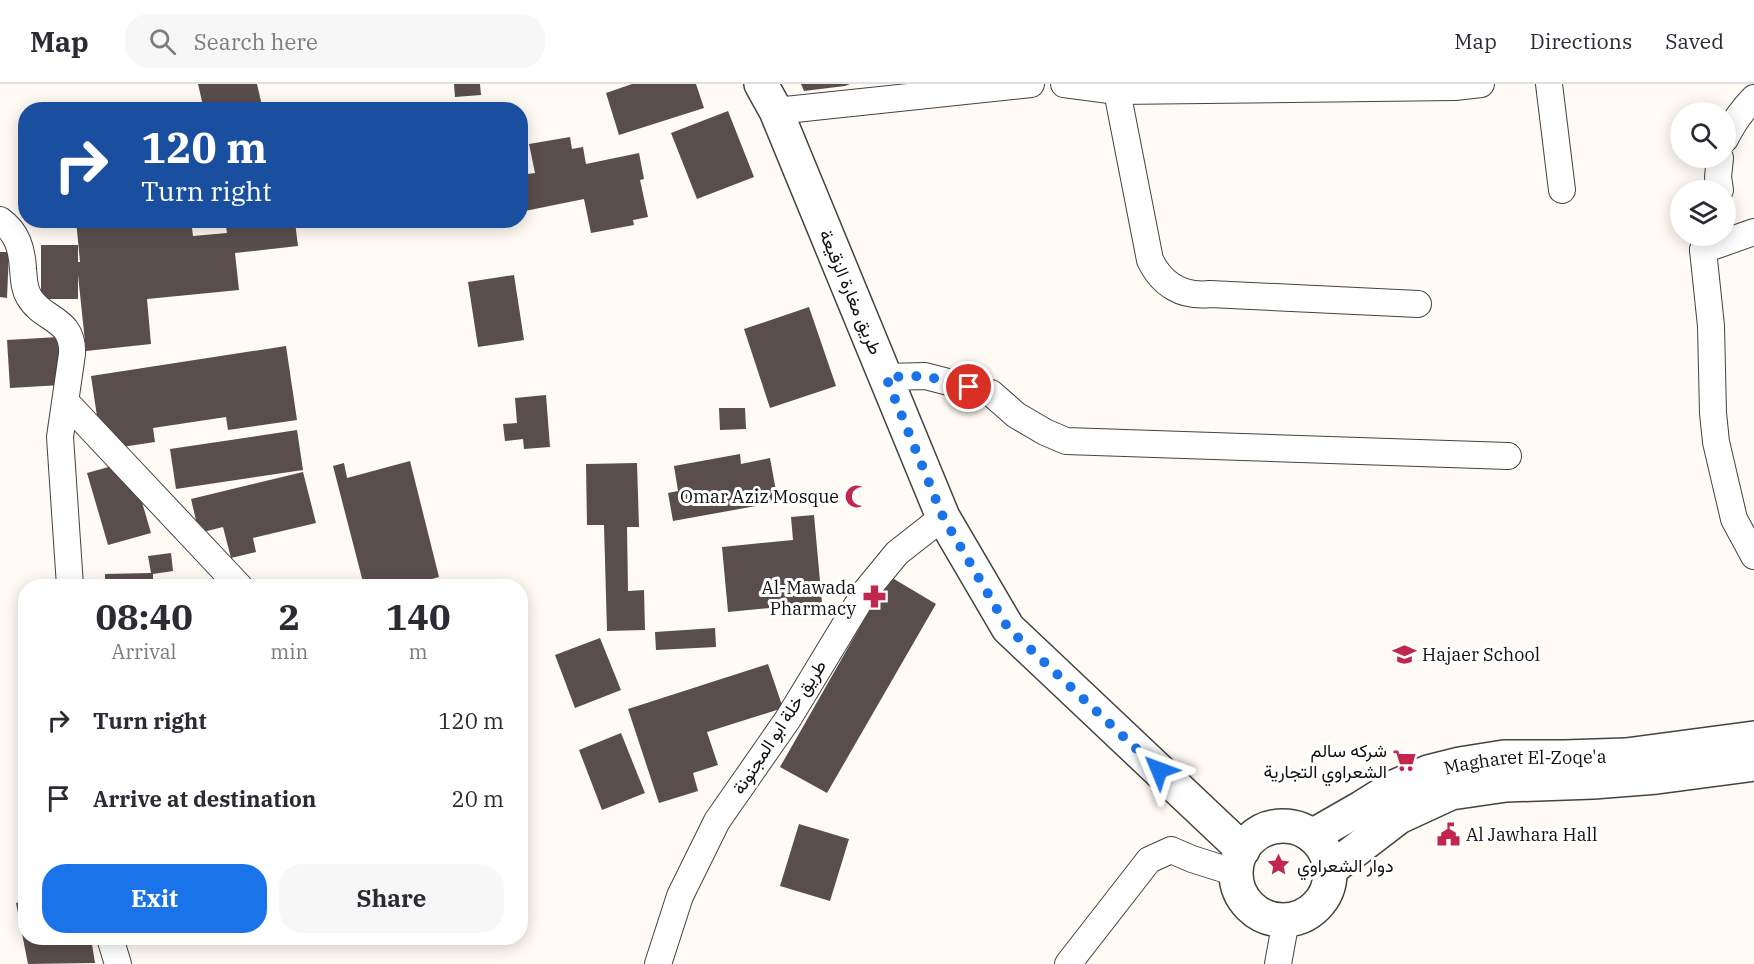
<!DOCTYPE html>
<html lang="en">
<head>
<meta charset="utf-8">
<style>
	:root { --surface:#fff; --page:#f7f7f7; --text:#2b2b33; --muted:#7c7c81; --line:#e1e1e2; --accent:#1a73e8 }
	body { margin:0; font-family:"IBM Plex Serif",Vazirmatn,serif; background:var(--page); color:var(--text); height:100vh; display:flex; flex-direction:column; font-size:22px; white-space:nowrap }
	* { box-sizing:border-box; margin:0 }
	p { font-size:20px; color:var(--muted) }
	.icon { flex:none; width:33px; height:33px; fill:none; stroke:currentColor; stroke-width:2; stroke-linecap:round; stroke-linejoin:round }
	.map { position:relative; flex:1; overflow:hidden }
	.sheet { position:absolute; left:18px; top:495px; width:510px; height:366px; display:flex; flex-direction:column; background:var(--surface); border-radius:24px; box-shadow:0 3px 15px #0003 }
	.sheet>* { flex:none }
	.banner { position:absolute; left:18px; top:18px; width:510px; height:126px; border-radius:24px; box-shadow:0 3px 15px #0003; background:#1a4fa0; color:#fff; overflow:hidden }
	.buttons { position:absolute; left:1670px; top:18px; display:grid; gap:12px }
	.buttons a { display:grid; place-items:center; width:66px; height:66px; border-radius:50%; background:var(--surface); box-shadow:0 3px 15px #0003; font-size:30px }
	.pin { position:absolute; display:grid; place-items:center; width:51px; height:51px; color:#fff; margin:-26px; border:3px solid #fff; border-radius:50%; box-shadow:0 2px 6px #0007 }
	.me { position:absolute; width:66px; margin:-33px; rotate:314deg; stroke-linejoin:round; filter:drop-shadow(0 0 4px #0008) }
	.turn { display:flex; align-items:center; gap:21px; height:126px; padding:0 24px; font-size:27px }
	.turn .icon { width:78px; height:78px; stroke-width:2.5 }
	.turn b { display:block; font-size:42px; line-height:51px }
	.eta { display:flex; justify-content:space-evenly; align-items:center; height:102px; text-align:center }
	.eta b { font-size:36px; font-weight:700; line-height:42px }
	.cta { display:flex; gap:12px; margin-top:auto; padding:12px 24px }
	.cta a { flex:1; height:69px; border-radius:24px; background:var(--accent); color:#fff; font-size:24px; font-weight:700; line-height:69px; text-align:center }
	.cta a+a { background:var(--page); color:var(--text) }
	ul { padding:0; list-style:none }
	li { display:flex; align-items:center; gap:18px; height:78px; padding:0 24px }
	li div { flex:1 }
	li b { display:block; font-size:22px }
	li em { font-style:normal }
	header { display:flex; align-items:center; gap:36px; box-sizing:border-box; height:84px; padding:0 30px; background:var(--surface); border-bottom:2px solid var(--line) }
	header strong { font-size:28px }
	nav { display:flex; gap:33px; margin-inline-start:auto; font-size:21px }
	.search { width:420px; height:54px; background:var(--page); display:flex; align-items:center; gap:15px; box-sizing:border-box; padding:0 21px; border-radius:24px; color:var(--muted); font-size:22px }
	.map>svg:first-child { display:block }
	.building { fill:#594e4c }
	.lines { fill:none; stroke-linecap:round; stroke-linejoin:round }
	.minor-casing { stroke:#434343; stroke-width:28 }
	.tertiary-casing { stroke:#434343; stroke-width:36 }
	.minor { stroke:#fff; stroke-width:26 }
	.tertiary { stroke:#fff; stroke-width:33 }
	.route { stroke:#1a73e8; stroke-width:10; stroke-dasharray:0 18 }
	.labels { text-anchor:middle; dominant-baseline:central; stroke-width:6; stroke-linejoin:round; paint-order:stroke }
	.street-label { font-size:18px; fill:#101010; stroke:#fff }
	.poi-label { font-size:18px; fill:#101010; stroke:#fff; text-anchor:end }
</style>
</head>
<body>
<header>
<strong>Map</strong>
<div class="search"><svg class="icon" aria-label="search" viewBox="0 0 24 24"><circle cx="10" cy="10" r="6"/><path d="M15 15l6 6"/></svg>Search here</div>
<nav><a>Map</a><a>Directions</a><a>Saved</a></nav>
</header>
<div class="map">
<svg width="1754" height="880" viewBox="0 0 1754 880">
	<rect width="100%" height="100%" fill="#fffaf3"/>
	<g class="building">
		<polygon points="198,0 257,0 263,26 204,26"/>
		<polygon points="454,0 480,0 481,11 455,13"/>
		<polygon points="632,0 696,0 704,24 619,51 606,9"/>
		<polygon points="801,0 850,0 845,2 804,7"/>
		<polygon points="728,27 754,93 697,115 671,49"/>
		<polygon points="570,53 572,65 583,63 586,80 639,69 644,95 640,96 648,133 633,136 634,141 591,149 584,115 520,128 520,91 535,89 529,60"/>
		<polygon points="76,136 191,136 193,152 227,149 225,136 287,136 287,139 295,138 298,162 235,169 239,206 147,215 151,260 86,267 78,191 78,215 41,215 41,161 78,161 78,178 80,178"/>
		<polygon points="0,168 9,168 7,214 0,213"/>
		<polygon points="514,191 524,256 478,263 468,198"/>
		<polygon points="809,223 836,302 770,324 744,245"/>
		<polygon points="75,252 78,300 10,304 7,256"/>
		<polygon points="286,262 297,336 228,346 226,333 153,344 155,358 102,366 91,292"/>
		<polygon points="546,311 550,363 524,365 523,355 505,357 503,340 517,339 515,314"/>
		<polygon points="719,324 745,324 746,345 720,346"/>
		<polygon points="297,346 303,386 176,405 170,365"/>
		<polygon points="740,370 741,380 770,374 778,418 673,437 668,409 678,407 674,382"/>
		<polygon points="130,377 151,449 108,461 87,389"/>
		<polygon points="410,377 439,493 425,497 427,502 364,502 333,382 344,379 347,394"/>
		<polygon points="637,379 639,443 627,443 628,507 644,506 645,546 607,547 604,441 587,441 586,380"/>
		<polygon points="303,388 316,439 253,454 256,468 231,474 223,443 199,449 191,415"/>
		<polygon points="814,431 822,519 728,528 722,463 793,456 791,433"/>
		<polygon points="171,469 173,487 153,490 153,502 105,502 105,490 151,489 148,472"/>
		<polygon points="889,492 936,520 827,709 780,683"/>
		<polygon points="715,544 716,563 656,566 655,548"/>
		<polygon points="600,554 621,606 575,624 555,571"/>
		<polygon points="768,580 783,624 707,648 718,681 693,689 698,707 659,719 628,625"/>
		<polygon points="621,649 645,709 602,726 579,666"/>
		<polygon points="799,740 849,755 830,817 780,802"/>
		<polygon points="26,817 26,854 91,854 95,879 28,880 16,819"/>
	</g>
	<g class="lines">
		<defs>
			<g id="minor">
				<polyline points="1064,0 1117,7 1455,3 1481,0"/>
				<polyline points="1549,0 1562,106"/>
				<path d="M1117 7 1150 176C1162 201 1182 213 1210 210L1418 220"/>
				<polyline points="776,27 1031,0"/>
				<path d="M1725 55C1733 39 1742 26 1754 14"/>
				<polyline points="1720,106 1718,93 1720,74"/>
				<path d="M0 136C17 148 22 165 23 185 24 195 24 205 29 213 43 237 74 234 72 270L60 353 70 502"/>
				<polyline points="1707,152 1703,166 1711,242 1713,329 1716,358 1734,435 1754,472"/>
				<polyline points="1703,166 1754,148"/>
				<polyline points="886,293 925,292 991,309 1016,331 1045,348 1066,357 1508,372"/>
				<polyline points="66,318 239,502"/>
				<polyline points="110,854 118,880"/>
				<polyline points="658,880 680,812 717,737 788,635 865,508 897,469 943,433"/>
				<polyline points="1068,880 1149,776 1171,766 1192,775 1236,789"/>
				<polyline points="1278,880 1286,836"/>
			</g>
			<g id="tertiary">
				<polyline points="761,0 776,27 943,433 1008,544 1243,766"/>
				<circle cx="1283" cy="789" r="47"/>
				<path id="s1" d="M1312 752 1361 724 1396 702 1428 688 1460 680 1504 673H1565L1626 671 1754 654"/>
				<polyline points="1331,785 1399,733 1451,709 1506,701 1593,698 1657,693 1754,680"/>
			</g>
		</defs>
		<use href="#minor" class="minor-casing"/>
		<use href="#tertiary" class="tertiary-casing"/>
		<use href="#minor" class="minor"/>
		<use href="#tertiary" class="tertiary"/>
	</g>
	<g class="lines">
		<polyline class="route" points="969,303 925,292 886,293 943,433 1008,544 1159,686"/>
	</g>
	<defs>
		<symbol id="mosque-bare" viewBox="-9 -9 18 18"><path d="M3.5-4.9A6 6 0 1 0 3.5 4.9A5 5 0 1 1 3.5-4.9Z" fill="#c2264d" stroke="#fff" stroke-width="2.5" paint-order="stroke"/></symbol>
		<symbol id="pharmacy-bare" viewBox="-9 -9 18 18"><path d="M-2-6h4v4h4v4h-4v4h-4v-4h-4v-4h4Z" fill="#c2264d" stroke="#fff" stroke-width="2.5" paint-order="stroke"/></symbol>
		<symbol id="school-bare" viewBox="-9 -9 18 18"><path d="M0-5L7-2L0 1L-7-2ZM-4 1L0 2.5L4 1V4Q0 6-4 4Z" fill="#c2264d" stroke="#fff" stroke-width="2.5" paint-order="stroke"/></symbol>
		<symbol id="supermarket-bare" viewBox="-9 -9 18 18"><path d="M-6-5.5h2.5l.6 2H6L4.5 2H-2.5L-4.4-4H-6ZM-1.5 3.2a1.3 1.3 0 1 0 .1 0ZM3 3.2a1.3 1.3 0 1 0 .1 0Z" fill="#c2264d" stroke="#fff" stroke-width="2.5" paint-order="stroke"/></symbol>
		<symbol id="civic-bare" viewBox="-9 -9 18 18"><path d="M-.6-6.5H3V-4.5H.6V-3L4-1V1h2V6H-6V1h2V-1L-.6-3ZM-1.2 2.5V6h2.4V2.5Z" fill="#c2264d" stroke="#fff" stroke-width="2.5" paint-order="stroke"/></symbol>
		<symbol id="sight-bare" viewBox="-9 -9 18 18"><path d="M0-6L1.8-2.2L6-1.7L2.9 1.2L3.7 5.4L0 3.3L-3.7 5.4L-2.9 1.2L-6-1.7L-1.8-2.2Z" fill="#c2264d" stroke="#fff" stroke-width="2.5" paint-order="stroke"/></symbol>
	</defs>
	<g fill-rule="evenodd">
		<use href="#mosque-bare" x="840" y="396" width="33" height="33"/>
		<use href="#pharmacy-bare" x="858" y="496" width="33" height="33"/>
		<use href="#school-bare" x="1388" y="554" width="33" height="33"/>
		<use href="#supermarket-bare" x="1388" y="660" width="33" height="33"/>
		<use href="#civic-bare" x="1432" y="734" width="33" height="33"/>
		<use href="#sight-bare" x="1262" y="764" width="33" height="33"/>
	</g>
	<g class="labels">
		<g class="street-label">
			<text transform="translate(851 208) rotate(67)">طريق مغارة الزقيعة</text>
			<text transform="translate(779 643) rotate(-57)">طريق خلة ابو المجنونة</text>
			<text stroke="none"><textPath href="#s1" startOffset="231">Magharet El-Zoqe'a</textPath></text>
		</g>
		<g class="poi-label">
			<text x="839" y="412">Omar Aziz Mosque</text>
			<text x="856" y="503">Al-Mawada<tspan x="856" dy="21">Pharmacy</tspan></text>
			<text x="1422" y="570" text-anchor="start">Hajaer School</text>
			<text x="1387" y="666">شركه سالم<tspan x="1387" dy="21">الشعراوي التجارية</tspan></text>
			<text x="1466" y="750" text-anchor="start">Al Jawhara Hall</text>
			<text x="1297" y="781" text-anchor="start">دوار الشعراوي</text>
		</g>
	</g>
</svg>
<div class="buttons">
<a><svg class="icon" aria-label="search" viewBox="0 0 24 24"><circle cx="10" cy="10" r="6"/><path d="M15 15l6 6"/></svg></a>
<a><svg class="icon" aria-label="layers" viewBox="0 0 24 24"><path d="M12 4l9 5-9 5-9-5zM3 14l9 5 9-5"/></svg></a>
</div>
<div class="pin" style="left:969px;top:303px;background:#d93025"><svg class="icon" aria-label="arrive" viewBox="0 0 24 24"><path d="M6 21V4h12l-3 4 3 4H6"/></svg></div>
<svg class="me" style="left:1159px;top:686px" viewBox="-20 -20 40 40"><path d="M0-17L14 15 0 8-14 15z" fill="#1a73e8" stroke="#fff" stroke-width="4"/></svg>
<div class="banner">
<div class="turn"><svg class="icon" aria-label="right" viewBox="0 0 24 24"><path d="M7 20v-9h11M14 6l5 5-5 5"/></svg><div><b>120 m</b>Turn right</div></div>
</div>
<section class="sheet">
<div class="eta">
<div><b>08:40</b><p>Arrival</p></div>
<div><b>2</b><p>min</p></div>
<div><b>140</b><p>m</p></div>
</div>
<ul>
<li><svg class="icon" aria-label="right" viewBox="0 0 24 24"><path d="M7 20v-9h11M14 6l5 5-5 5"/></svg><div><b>Turn right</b></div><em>120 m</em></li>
<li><svg class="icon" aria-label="arrive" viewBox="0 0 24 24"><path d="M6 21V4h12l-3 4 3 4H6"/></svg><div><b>Arrive at destination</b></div><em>20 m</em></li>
</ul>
<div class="cta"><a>Exit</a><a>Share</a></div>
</section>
</div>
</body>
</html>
